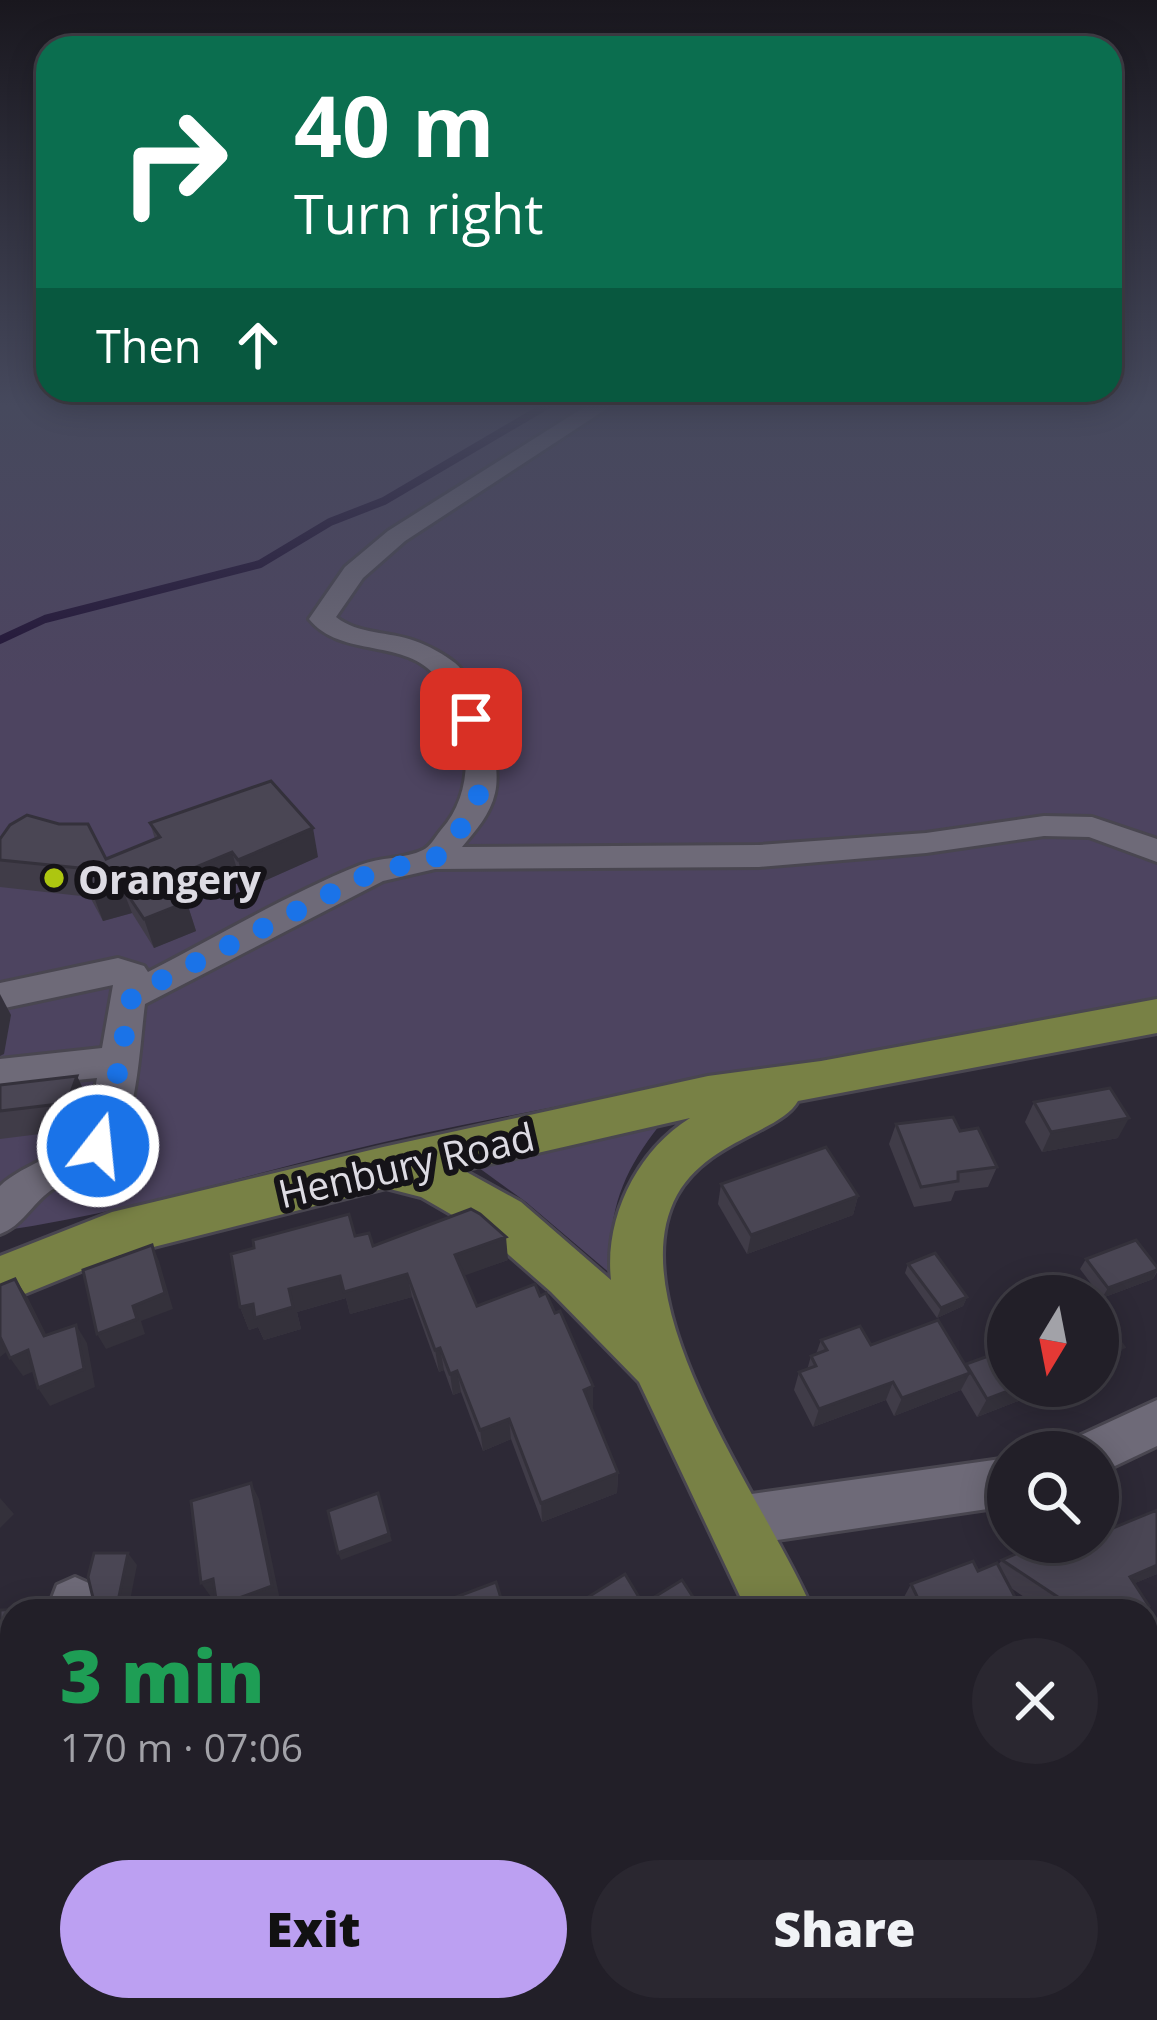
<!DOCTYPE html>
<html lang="en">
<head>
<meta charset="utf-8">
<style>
	:root { --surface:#221f28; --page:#2a2730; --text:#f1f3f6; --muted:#a2a2a8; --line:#3f3d45; --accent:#bca0f2 }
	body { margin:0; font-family:"Open Sans",sans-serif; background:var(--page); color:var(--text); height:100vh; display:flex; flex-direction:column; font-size:45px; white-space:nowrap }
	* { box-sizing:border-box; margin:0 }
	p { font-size:39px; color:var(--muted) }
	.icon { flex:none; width:66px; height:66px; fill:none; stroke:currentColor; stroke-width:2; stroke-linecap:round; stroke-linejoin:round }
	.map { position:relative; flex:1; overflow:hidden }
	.side { position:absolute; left:0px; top:1599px; width:1158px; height:423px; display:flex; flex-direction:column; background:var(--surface); border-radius:36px 36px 0 0; box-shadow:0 6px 30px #0003,0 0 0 3px var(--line) }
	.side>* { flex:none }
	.hud { position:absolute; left:36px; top:36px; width:1086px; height:366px; border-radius:36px; box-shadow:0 6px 30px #0003,0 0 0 3px var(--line); background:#0b6e4f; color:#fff; overflow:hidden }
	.needle { width:78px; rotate:190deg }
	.buttons { position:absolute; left:987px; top:1275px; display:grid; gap:24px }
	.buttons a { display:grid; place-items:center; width:132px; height:132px; border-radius:50%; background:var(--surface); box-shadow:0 6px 30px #0003,0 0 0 3px var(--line); font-size:60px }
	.pin { position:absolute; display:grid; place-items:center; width:102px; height:102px; color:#fff; margin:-51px; border-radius:24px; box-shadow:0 6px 18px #0006 }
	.me { position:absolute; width:132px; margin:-66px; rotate:16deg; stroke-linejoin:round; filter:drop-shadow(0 0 9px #0008) }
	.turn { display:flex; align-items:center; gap:42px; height:252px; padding:0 60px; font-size:54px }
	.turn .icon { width:156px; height:156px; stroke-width:2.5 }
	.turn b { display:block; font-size:84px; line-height:102px }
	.then { display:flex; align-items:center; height:114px; padding:0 60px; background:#0003; gap:24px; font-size:45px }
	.round { display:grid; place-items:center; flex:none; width:126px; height:126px; border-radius:63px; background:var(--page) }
	.summary { display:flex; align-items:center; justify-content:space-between; height:204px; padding:0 60px }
	h1 { font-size:72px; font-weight:800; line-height:90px; color:#1e9e55 }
	.cta { display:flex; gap:24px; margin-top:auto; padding:24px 60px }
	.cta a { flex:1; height:138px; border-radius:72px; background:var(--accent); color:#111; font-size:48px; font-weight:800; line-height:138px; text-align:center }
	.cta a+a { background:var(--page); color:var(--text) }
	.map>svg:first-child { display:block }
	.green { fill:#4d4460 }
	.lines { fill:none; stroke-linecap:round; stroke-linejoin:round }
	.stream { stroke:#211336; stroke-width:8 }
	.minor-casing { stroke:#494650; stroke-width:6 }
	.major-casing { stroke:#494650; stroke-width:6 }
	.minor { fill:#6e6a78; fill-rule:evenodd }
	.major { fill:#788145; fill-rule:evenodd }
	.wall { fill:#403c48 }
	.shaded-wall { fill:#34313b }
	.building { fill:#4a4654; stroke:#34313b; stroke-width:3 }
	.route { stroke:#1a73e8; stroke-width:21; stroke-dasharray:0 37.8 }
	.poi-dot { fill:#adc610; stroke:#151318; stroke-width:4.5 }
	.labels { text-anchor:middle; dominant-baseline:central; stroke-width:12; stroke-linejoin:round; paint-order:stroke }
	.poi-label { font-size:39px; font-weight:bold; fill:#dddbe3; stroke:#151318; text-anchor:start }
	.street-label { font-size:39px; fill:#dddbe3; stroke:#151318 }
</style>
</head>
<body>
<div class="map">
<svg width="1157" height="2020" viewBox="0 0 1157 2020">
	<rect width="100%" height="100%" fill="#2d2936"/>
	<g class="green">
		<path d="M0 404H1157V1002C909 1044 661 1083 415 1135 276 1165 141 1211 0 1231Z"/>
		<path d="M659 1126C622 1173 606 1215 612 1275L526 1202 475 1165Z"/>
	</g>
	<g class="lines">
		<polyline class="stream" points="0,640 45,619 260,564 330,522 384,501 549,404"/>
		<defs>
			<g id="minor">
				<path d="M589 404H614L405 541 363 578 336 617C359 635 388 631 415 641 427 645 445 655 455 663 480 684 503 761 495 793 490 815 476 830 462 847L759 845 926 833 1044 816 1092 817 1157 839V862L1089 837 1044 836 926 853 759 867 435 869 383 881 145 1004C139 1048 138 1137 101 1166 86 1177 65 1180 50 1191 31 1205 22 1226 0 1234V1186C23 1163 75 1152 87 1126 94 1112 94 1092 97 1078L4 1087 0 1085V1059L102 1048 113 985 0 1009V983L118 958 144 966 148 972C218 936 288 894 360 865 380 857 405 859 423 850 430 847 436 836 441 830 478 789 471 722 438 679 407 637 341 659 309 619L345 567 388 531Z"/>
				<polygon points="1157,1400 1157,1446 1098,1474 1098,1452 1072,1452 1079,1436"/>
				<polygon points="1008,1458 1008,1506 737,1546 720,1538 712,1521 720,1504 737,1496"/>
				<polygon points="75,1577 93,1585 99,1611 47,1611 57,1585"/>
				<polygon points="12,1845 12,1920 0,1917 0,1850"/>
				<polygon points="127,2010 189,2010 188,2020 126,2020"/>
			</g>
			<g id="major">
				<path d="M1157 999V1033L798 1101C781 1132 708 1140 677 1195 616 1306 770 1507 813 1611H747L639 1382 551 1292 485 1234 421 1197 386 1188 118 1256 0 1304V1256L112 1212 383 1147 708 1076 821 1061ZM690 1118C637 1151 604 1218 611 1280L521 1202 463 1170Z"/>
				<polygon points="937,2010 1016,2010 1020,2020 942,2020"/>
			</g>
		</defs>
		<use href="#minor" class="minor-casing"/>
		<use href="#major" class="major-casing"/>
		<use href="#minor" class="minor"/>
		<use href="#major" class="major"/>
	</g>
	<g class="wall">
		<polygon points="150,823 318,857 246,889 240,880 187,903 196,931 154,948 132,913 103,921 90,897 0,887 0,839 106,859 155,839"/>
		<polygon points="77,1076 89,1102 80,1129 0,1139 0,1085"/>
		<polygon points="1034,1102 1118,1138 1042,1152 1025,1122"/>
		<polygon points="896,1124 960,1131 997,1167 988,1187 955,1191 951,1201 914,1207 889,1144"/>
		<polygon points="721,1184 858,1196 853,1215 747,1254 718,1204"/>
		<polygon points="355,1236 373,1246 508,1260 464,1275 477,1306 540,1296 555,1313 593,1386 593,1407 591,1408 618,1473 617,1493 542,1522 511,1439 483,1451 461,1392 453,1395 444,1370 439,1372 412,1297 350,1314 346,1298 297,1312 301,1329 264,1340 258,1327 249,1330 240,1307"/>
		<polygon points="1086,1259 1157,1267 1157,1272 1153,1279 1102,1298 1080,1269"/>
		<polygon points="908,1264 967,1297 963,1306 937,1318 905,1273"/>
		<polygon points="821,1340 871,1345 965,1365 1008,1386 1057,1386 977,1417 961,1390 894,1416 886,1400 813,1427 794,1390 799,1372 807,1370 811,1356 816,1354"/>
		<polygon points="1157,1510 1157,1574 1135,1583 1149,1606 1143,1611 1045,1611 1011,1588 1016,1599 1007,1611 909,1611 903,1599 911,1584 978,1571 998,1565 1002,1560 1063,1548"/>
		<polygon points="1157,1750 1157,1813 1146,1791 1146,1753"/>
	</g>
	<g class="shaded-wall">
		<polygon points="313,828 318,857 246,889 238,860"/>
		<polygon points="232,852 240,880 187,903 196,931 154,948 144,919 167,879"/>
		<polygon points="121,885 132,913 103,921 92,892"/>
		<polygon points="0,994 11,1015 4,1054 0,1056"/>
		<polygon points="77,1076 89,1102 80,1129 67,1103"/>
		<polygon points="1129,1118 1118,1138 1042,1152 1051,1132"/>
		<polygon points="858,1196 853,1215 747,1254 751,1235"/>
		<polygon points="506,1237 508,1260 458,1278 455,1255"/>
		<polygon points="152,1245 159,1261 173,1309 141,1321 145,1334 106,1349 97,1334 133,1306"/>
		<polygon points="1157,1270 1153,1279 1102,1298 1108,1288"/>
		<polygon points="407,1274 412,1297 350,1314 346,1298 297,1312 301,1329 264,1340 258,1327 249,1330 240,1307 289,1289 340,1276"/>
		<polygon points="15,1279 28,1298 56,1354 44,1336"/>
		<polygon points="967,1297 963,1306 937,1318 941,1308"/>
		<polygon points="76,1325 87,1343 95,1387 50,1406 38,1388"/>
		<polygon points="0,1334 10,1349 0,1357"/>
		<polygon points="1124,1347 1112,1365 1098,1370 1098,1357"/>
		<polygon points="440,1348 444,1370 439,1372 435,1350"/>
		<polygon points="28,1350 41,1368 23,1376 10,1358"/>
		<polygon points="457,1371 461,1392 453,1395 450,1374"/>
		<polygon points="970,1373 961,1390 894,1416 902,1398"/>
		<polygon points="893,1382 886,1400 813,1427 819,1409"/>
		<polygon points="593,1386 593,1407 584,1411 584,1390"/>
		<polygon points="1021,1386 1057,1386 977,1417 987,1399"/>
		<polygon points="509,1419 511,1439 483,1451 480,1430"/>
		<polygon points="618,1473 617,1493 542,1522 541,1503"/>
		<polygon points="251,1483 259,1499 280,1600 250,1611 220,1611 217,1606"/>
		<polygon points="378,1493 392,1541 341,1560 338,1553"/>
		<polygon points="0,1498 14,1514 0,1528"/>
		<polygon points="128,1553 137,1565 128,1611 116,1611"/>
		<polygon points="1157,1565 1157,1574 1116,1591 1130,1577"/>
		<polygon points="213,1579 223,1594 211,1597 201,1583"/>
		<polygon points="1016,1599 1007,1611 985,1611"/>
		<polygon points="12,1682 12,1721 0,1772 0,1732"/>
		<polygon points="25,2010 43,2010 41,2020 23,2020"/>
	</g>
	<g class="building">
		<polygon points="271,781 313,828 238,860 232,852 167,879 187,902 144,919 121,885 92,892 79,868 0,860 0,839 10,825 27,815 59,824 88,824 106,859 160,837 150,823"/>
		<polygon points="77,1076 67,1103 0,1111 0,1085"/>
		<polygon points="1110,1088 1129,1118 1051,1132 1034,1102"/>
		<polygon points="953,1117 960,1131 978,1128 997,1167 958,1172 958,1181 921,1187 896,1124"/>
		<polygon points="826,1147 858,1196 751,1235 721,1184"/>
		<polygon points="471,1209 480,1214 506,1237 455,1255 477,1306 535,1284 540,1296 546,1293 555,1313 560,1311 593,1386 584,1390 618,1473 541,1503 509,1419 480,1430 457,1371 450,1374 440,1348 435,1350 407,1274 344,1292 340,1276 289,1289 293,1307 255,1318 253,1304 240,1307 231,1254 254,1248 253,1240 349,1214 355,1236 369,1233 373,1246"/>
		<polygon points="1136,1240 1157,1267 1157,1270 1108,1288 1086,1259"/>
		<polygon points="152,1245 165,1293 133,1306 137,1319 97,1334 83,1270"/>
		<polygon points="935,1253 967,1297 941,1308 908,1264"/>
		<polygon points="15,1279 44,1336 76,1325 84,1369 38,1388 28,1350 10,1358 0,1337 0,1285"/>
		<polygon points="1101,1315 1124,1347 1098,1357 1098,1316"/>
		<polygon points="938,1320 970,1373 902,1398 893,1382 819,1409 799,1372 816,1366 811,1356 827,1350 821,1340 860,1326 871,1345"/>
		<polygon points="1008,1349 1008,1386 1021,1386 987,1399 966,1364"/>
		<polygon points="251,1483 272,1586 217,1606 213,1579 201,1583 191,1501"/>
		<polygon points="378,1493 389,1534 338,1553 328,1511"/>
		<polygon points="1157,1510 1157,1565 1130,1577 1149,1606 1138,1611 1099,1611 1095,1605 1079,1611 1002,1560 1043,1542 1060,1542 1063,1548 1077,1542 1098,1542 1098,1534"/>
		<polygon points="94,1553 128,1553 116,1611 80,1611 82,1604 93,1598 88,1577"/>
		<polygon points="973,1561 978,1571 997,1563 1016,1599 985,1611 924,1611 911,1584"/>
		<polygon points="625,1574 643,1604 682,1580 702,1611 569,1611 569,1609"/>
		<polygon points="496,1582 505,1611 424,1611 424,1609"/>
		<polygon points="29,1609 29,1611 12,1611 12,1682 0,1732 0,1610"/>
		<polygon points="1157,1750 1157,1781 1151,1783 1146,1774 1146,1753"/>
		<polygon points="0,1936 12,1936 12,2010 25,2010 23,2020 0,2020"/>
		<polygon points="480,2010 593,2010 592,2020 479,2020"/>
	</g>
	<linearGradient id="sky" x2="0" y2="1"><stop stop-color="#19171e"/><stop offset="0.59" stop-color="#46495d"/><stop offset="1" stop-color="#46495d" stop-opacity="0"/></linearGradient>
	<rect width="1157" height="687" fill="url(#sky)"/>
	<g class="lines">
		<polyline class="route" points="98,1146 108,1124 132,995 373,872 435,858 455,839 481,790 482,763 471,719"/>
	</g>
	<circle class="poi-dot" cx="54" cy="878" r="12"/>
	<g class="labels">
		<g class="poi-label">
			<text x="78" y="878">Orangery</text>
		</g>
		<g class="street-label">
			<text transform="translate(406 1164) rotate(-13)">Henbury Road</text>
		</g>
	</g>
</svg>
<div class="buttons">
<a><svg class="needle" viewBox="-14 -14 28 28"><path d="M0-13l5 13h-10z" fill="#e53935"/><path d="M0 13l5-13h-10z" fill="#a2a2a8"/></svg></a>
<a><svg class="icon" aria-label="search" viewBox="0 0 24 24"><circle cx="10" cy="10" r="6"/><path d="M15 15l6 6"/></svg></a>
</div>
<div class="pin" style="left:471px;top:719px;background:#d93025"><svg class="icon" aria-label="arrive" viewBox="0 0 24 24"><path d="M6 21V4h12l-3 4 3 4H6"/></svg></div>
<svg class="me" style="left:98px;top:1146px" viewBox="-20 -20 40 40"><circle r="17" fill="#1a73e8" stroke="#fff" stroke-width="3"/><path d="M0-11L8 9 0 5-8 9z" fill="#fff"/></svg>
<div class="hud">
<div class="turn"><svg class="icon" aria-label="right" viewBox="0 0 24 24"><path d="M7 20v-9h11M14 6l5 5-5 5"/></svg><div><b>40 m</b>Turn right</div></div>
<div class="then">Then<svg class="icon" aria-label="ahead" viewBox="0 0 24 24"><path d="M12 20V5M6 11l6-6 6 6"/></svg></div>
</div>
<section class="side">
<div class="summary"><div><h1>3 min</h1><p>170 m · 07:06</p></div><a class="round"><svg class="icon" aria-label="close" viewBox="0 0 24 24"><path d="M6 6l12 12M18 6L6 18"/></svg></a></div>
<div class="cta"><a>Exit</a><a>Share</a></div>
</section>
</div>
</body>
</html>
